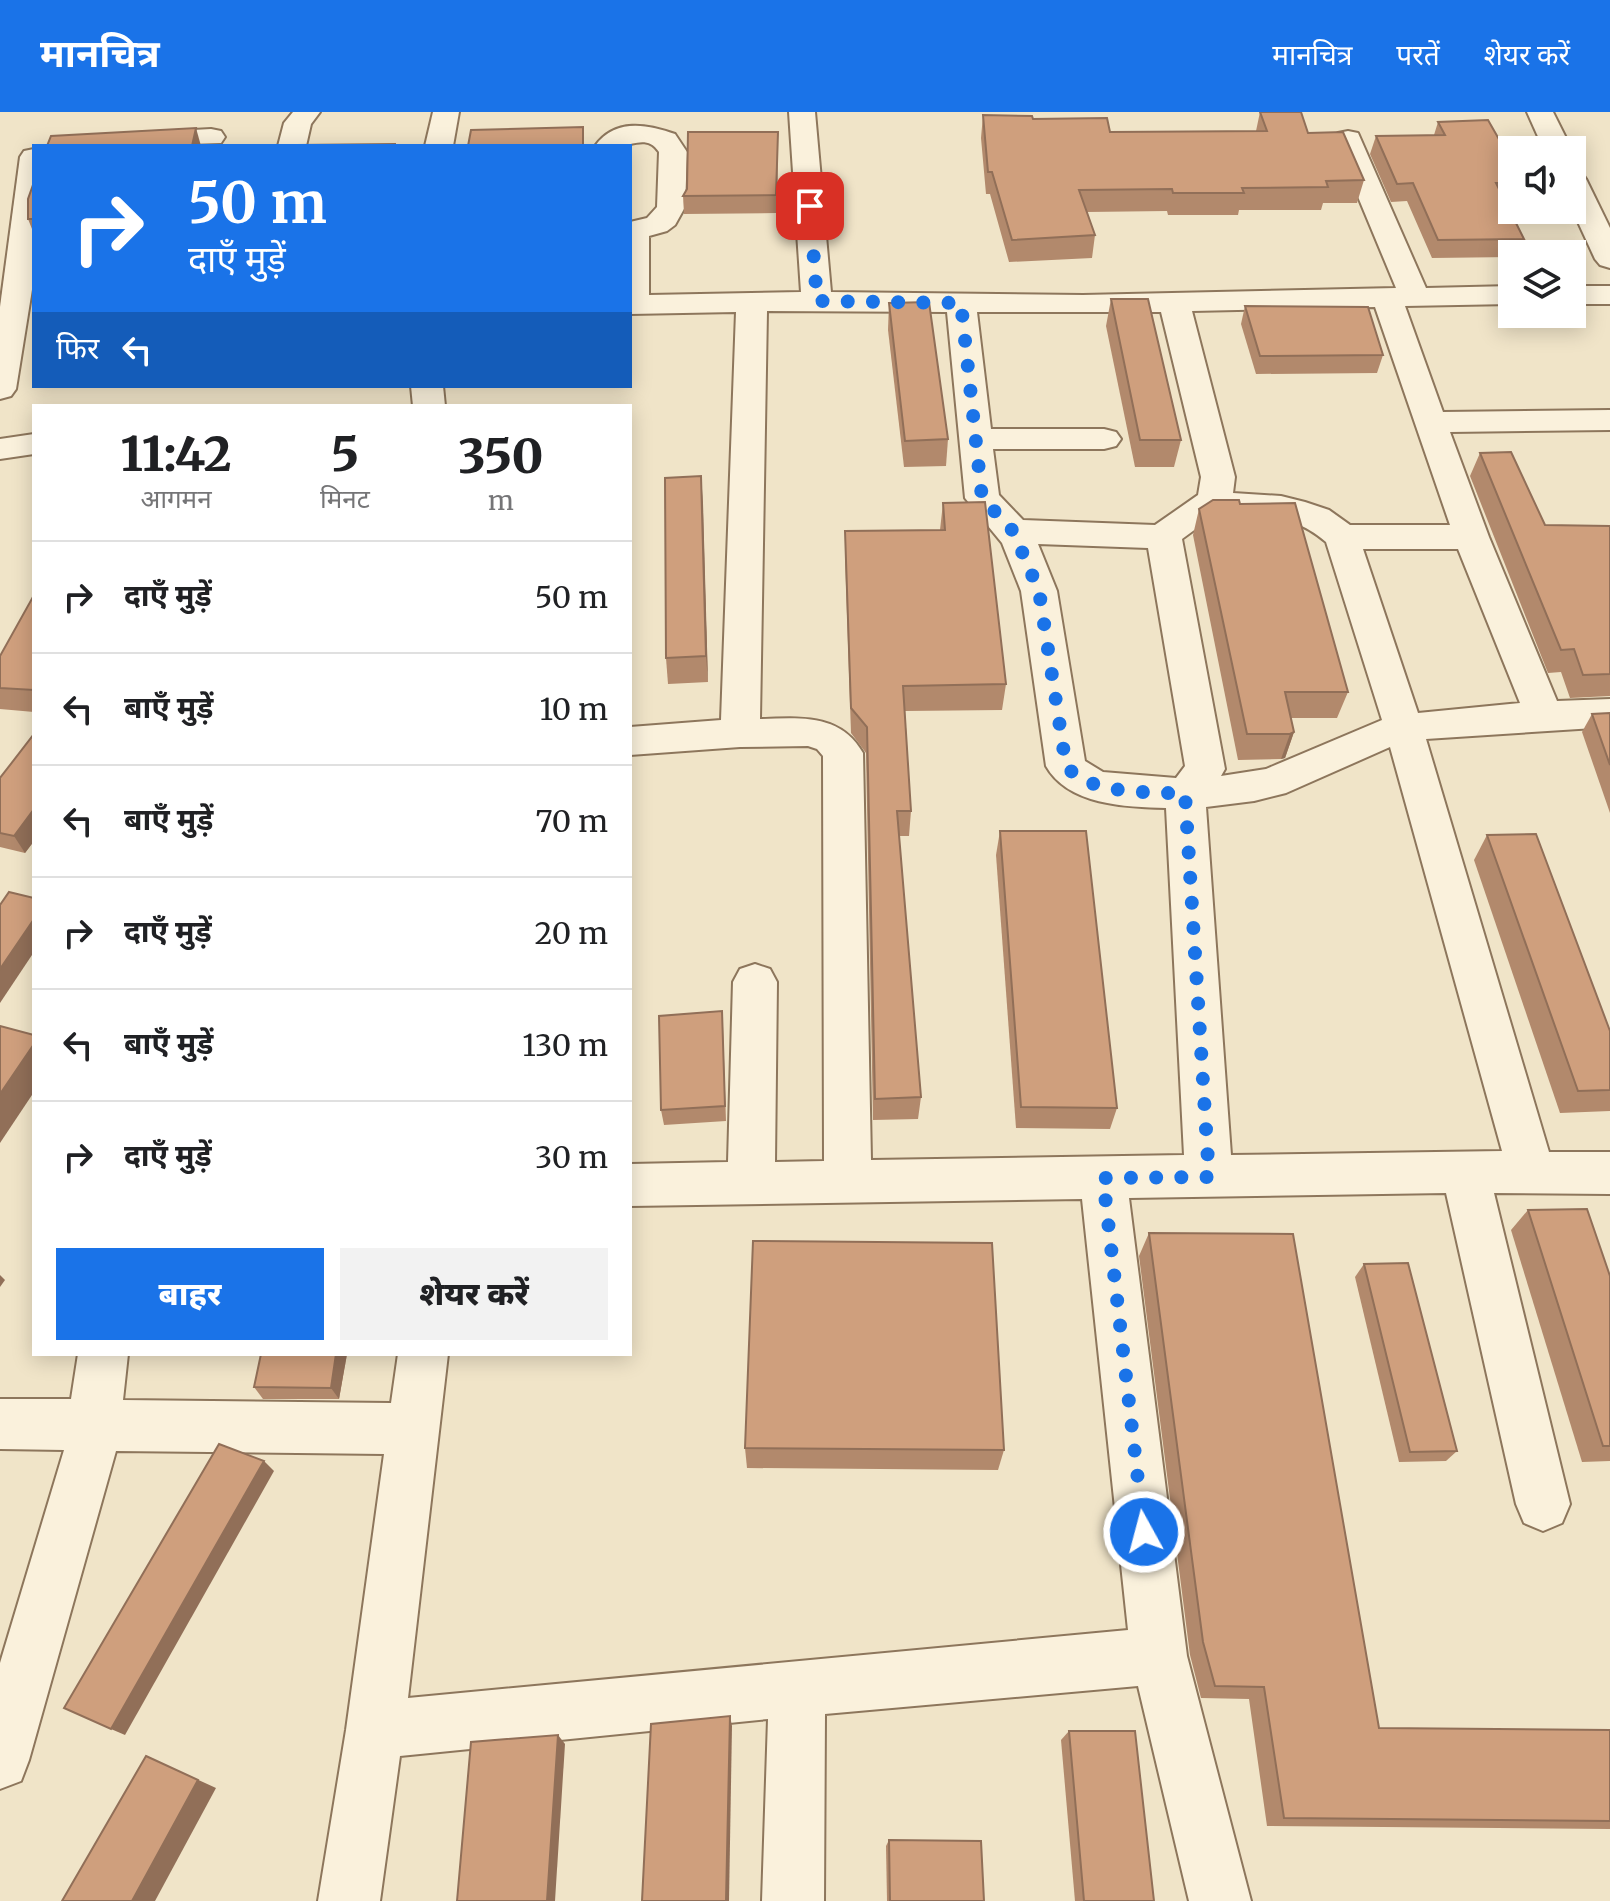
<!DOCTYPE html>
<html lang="hi">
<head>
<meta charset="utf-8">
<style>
	:root { --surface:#fff; --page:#f2f2f2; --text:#202124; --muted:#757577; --line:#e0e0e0; --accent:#1a73e8 }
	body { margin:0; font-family:Merriweather,"Noto Sans Devanagari",serif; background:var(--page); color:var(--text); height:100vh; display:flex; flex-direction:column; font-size:30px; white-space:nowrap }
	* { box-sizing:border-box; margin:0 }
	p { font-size:26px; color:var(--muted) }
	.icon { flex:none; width:44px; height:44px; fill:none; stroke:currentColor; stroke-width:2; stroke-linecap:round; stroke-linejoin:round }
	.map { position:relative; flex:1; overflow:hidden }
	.drawer { position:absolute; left:32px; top:292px; width:600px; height:952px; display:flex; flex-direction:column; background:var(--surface); border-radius:0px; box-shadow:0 4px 20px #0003 }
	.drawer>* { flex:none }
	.banner { position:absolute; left:32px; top:32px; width:600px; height:244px; border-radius:0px; box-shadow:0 4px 20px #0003; background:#1a73e8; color:#fff; overflow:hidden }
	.fabs { position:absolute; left:1498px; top:24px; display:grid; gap:16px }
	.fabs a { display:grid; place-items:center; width:88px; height:88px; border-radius:0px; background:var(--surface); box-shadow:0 4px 20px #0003; font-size:40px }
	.pin { position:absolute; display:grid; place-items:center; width:68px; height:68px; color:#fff; margin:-34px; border-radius:16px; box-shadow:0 4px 12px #0006 }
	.me { position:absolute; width:88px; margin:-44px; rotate:353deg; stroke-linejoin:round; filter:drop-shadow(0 0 6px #0008) }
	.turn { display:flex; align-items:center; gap:28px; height:168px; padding:0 24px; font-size:36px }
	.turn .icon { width:104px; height:104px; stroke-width:2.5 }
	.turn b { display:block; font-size:56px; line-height:68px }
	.then { display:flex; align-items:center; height:76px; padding:0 24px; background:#0003; gap:16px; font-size:30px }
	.eta { display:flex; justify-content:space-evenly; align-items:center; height:136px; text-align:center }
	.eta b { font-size:48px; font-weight:800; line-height:56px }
	.button { display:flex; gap:16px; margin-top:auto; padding:16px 24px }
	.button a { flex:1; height:92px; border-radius:0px; background:var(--accent); color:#fff; font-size:32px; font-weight:800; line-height:92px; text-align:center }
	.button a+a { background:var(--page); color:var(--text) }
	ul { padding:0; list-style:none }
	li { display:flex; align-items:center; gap:24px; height:112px; padding:0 24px; border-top:2px solid var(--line) }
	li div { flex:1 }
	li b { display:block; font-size:30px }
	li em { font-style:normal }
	header { display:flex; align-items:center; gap:48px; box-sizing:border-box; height:112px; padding:0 40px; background:var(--accent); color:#fff }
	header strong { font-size:38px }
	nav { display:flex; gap:44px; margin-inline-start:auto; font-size:28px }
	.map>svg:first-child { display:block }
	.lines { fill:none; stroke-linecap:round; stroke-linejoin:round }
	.minor-casing { stroke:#8d765c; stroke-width:4 }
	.minor { fill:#faf1dc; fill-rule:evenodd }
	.wall { fill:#b2896c }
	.shaded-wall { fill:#916f58 }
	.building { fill:#cf9f7d; stroke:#916f58; stroke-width:2 }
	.route { stroke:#1a73e8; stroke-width:14; stroke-dasharray:0 25.2 }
</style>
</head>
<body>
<header>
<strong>मानचित्र</strong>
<nav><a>मानचित्र</a><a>परतें</a><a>शेयर करें</a></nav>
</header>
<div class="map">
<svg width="1610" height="1789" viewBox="0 0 1610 1789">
	<rect width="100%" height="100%" fill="#f0e4c8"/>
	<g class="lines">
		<defs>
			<g id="minor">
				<polygon points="293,0 320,0 311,12 306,34 278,34 284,11"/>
				<polygon points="433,0 459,0 453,34 425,34"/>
				<path d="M789 0H815L831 180 1083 183 1396 176 1334 27 1338 21 1348 19 1358 21 1426 176 1512 174V192L1405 194 1443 300 1610 298V318L1450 320 1489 425 1557 589 1610 587V615L1426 627 1549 1040H1610V1082L1494 1081 1570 1392 1562 1411 1543 1419 1524 1411 1516 1392 1446 1081 1129 1086 1187 1544 1251 1789H1189L1138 1574 825 1602 824 1789H762L768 1607 400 1644 380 1789H318L346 1618 384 1342 116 1339 29 1648 21 1669 0 1677V1551L64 1338 0 1337V1287H71L78 1242H128L123 1288 391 1291 398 1242H448L408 1586 1128 1518 1082 1087 630 1094V1052L728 1050 733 870 740 857 755 852 770 857 777 870 775 1050 824 1049 823 644 817 637 808 634 740 635 630 643V615L721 608 736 200 630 202V110L647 106 657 95 659 40C649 25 636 31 623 34 615 36 604 34 595 34 615 6 647 12 675 22L687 40 685 95 675 113 667 119 649 124V183L801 180ZM1375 195 1450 413H1350L1329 398 1305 390 1281 384 1233 381 1235 365 1192 199ZM767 199 947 200 965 386 1002 431 1021 479 1046 654C1068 693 1125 695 1166 696L1184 1043 871 1048 863 641C840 601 800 606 760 607ZM977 200H1161L1201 365 1198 383 1155 413 1023 408 999 383 993 337H1104L1116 334 1121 327 1116 320 1104 317H991ZM1223 397C1261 415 1284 394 1326 430L1382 608 1266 657 1221 664 1225 657 1182 427ZM1038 432 1148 436 1185 654 1176 666 1103 660 1085 649 1057 479ZM1363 437H1458L1520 591 1418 601ZM1390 635 1502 1039 1231 1043 1206 695 1254 689 1286 681Z"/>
				<polygon points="1527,0 1553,0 1572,38 1544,38"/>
				<polygon points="211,17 221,19 225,25 221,31 128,34 124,29 128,23 138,21"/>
				<polygon points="34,37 34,165 16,277 11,284 0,287 0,195 20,45 24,39"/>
				<polygon points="1572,59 1582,61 1586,67 1610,116 1610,156 1600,153 1595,147 1572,97"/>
				<rect x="1572" y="174" width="38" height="18"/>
				<polygon points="411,274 443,274 445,294 413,294"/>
				<polygon points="34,322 34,342 0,347 0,327"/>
			</g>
		</defs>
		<use href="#minor" class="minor-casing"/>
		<use href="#minor" class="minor"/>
	</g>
	<g class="wall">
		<polygon points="1260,0 1308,21 1364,68 1357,91 1323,91 1321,98 1239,98 1238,103 1168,103 1167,99 1087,100 1095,123 1092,146 1009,150 990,82 986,82 981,26 983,3 1033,7 1110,20 1256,19"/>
		<polygon points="1438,10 1512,50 1512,89 1505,89 1524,127 1518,142 1512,142 1512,145 1432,146 1407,89 1391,90 1370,42 1376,24 1434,23"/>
		<polygon points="778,38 777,101 684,102 683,84 687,77"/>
		<polygon points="34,70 34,122 28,107"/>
		<polygon points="1111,187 1181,328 1174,355 1135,355 1106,214"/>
		<polygon points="889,191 948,327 946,354 904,355 888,218"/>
		<polygon points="1245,194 1383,243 1377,261 1256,262 1241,212"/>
		<polygon points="1480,341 1545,413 1610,414 1610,584 1570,586 1561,560 1548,561 1470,364"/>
		<polygon points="701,364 708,570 668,572 666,546"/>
		<polygon points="943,391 1006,572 1002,598 905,599 911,699 909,724 899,724 921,985 918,1007 873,1008 866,641 851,621 845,445 845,419 940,418"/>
		<polygon points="1240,392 1348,580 1337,606 1291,606 1294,620 1285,646 1281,647 1238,648 1193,423 1199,397"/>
		<polygon points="34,483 34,600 0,597 0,544"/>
		<polygon points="1610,601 1610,701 1582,620 1592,602"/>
		<polygon points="34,622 34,729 25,741 0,735 0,666"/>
		<polygon points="1000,719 1117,996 1110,1017 1016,1016 996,743"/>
		<polygon points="1487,723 1610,919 1610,999 1560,1001 1474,748"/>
		<polygon points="723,915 726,1009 664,1013 661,998"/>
		<polygon points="1528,1098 1610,1164 1610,1349 1582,1350 1511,1118"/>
		<polygon points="1149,1121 1379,1616 1610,1618 1610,1717 1267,1714 1249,1587 1201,1586 1190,1543 1139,1144"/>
		<polygon points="1364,1152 1457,1339 1446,1349 1399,1350 1355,1165"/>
		<polygon points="347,1242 339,1287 263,1287 254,1275"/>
		<polygon points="745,1336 1004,1338 998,1358 747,1356"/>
		<polygon points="1069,1619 1154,1789 1075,1789 1061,1628"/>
		<polygon points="889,1728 984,1789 887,1789 886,1734"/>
	</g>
	<g class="shaded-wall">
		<polygon points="196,16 201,34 192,34"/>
		<polygon points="701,364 703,391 708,570 706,544"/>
		<polygon points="1294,620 1285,646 1281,647 1290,622"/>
		<polygon points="34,697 34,729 25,741 14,724"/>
		<polygon points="34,807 34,840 0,891 0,857"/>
		<polygon points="34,932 34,980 0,1031 0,982"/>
		<polygon points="0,1163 5,1168 0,1175"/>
		<polygon points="336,1242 347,1242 339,1287 331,1276"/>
		<polygon points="264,1349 274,1359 125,1623 111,1617"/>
		<polygon points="730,1604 732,1614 729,1789 726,1789"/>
		<polygon points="558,1623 565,1632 555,1789 547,1789"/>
		<polygon points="146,1644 216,1676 155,1789 132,1789"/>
	</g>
	<g class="building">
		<polygon points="1260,0 1301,0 1308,21 1343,20 1364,68 1326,69 1328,75 1242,76 1244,81 1173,81 1172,77 1079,78 1095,123 1012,128 992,60 988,60 983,3 1032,4 1033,7 1107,6 1110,20 1267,19"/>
		<polygon points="1488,8 1512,50 1512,71 1496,71 1524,127 1438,128 1413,71 1397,72 1376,24 1445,23 1438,10"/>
		<polygon points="583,15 583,34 468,34 471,18"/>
		<polygon points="196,16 192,34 47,34 51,24"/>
		<polygon points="688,20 778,20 776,83 683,84 687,77"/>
		<polygon points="395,32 395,34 298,34 298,33"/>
		<polygon points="34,70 34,107 28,107 28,87"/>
		<polygon points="1111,187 1148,187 1181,328 1140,328"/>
		<polygon points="929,190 948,327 905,329 889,191"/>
		<polygon points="1245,194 1368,195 1383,243 1260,244"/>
		<polygon points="1511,340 1545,413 1610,414 1610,562 1583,563 1574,537 1561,538 1480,341"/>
		<polygon points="701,364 706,544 666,546 665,366"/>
		<polygon points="1213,388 1239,388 1240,392 1295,391 1348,580 1285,580 1294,620 1290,622 1247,622 1199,397"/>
		<polygon points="985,390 1006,572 903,574 911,699 897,699 921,985 875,987 867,615 851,596 845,419 945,418 943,391"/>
		<polygon points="34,483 34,578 0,576 0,544"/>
		<polygon points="1610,601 1610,653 1592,602"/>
		<polygon points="34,622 34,697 14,724 0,721 0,666"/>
		<polygon points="1000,719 1086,719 1117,996 1021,995"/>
		<polygon points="1536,722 1610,919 1610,978 1578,979 1487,723"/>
		<polygon points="9,780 34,786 34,807 0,857 0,793"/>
		<polygon points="722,899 725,994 661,998 659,904"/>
		<polygon points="0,914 34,923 34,932 0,982"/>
		<polygon points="1587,1097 1610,1164 1610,1334 1603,1334 1528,1098"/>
		<polygon points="1149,1121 1293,1122 1379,1616 1610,1618 1610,1709 1284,1706 1264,1575 1215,1574 1203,1530"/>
		<polygon points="753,1129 992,1131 1004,1338 745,1336"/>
		<polygon points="1408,1151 1457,1339 1410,1340 1364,1152"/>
		<polygon points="261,1242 336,1242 331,1276 254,1275"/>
		<polygon points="219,1332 264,1349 111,1617 64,1596"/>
		<polygon points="730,1604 726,1789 642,1789 651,1612"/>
		<polygon points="1069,1619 1135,1619 1154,1789 1084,1789"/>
		<polygon points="558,1623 547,1789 457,1789 471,1630"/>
		<polygon points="146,1644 198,1668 132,1789 62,1789"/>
		<polygon points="889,1728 981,1729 984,1789 890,1789"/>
	</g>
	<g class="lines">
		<path class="route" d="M810 94 817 189 961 191 982 386 1013 419 1039 479 1066 654C1092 684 1148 679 1185 682L1209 1065 1103 1066 1144 1420"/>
	</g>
</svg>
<div class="fabs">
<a><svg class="icon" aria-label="sound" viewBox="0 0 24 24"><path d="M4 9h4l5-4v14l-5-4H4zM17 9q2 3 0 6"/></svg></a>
<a><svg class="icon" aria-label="layers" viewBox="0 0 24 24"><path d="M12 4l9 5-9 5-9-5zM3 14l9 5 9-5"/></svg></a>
</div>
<div class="pin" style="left:810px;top:94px;background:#d93025"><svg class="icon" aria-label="arrive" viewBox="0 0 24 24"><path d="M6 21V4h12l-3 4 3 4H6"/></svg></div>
<svg class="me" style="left:1144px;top:1420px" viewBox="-20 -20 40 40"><circle r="17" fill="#1a73e8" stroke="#fff" stroke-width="3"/><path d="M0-11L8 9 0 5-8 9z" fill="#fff"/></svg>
<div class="banner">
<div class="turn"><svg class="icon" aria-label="right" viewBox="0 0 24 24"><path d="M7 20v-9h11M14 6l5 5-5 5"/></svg><div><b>50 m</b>दाएँ मुड़ें</div></div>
<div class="then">फिर<svg class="icon" aria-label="left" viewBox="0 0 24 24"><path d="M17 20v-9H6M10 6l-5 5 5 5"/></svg></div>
</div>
<section class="drawer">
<div class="eta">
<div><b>11:42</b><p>आगमन</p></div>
<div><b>5</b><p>मिनट</p></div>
<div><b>350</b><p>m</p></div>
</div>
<ul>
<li><svg class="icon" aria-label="right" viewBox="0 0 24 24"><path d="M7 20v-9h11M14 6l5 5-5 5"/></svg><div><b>दाएँ मुड़ें</b></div><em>50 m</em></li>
<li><svg class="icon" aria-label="left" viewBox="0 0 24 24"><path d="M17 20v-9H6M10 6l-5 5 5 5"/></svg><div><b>बाएँ मुड़ें</b></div><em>10 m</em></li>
<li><svg class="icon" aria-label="left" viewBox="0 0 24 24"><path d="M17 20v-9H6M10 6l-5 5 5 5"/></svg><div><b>बाएँ मुड़ें</b></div><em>70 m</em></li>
<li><svg class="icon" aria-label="right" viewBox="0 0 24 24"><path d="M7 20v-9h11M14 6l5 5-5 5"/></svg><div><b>दाएँ मुड़ें</b></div><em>20 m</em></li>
<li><svg class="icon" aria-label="left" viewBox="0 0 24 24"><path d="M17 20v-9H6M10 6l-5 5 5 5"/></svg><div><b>बाएँ मुड़ें</b></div><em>130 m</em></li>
<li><svg class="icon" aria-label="right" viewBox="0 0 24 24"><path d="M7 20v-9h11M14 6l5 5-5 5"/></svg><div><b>दाएँ मुड़ें</b></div><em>30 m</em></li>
</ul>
<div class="button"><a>बाहर</a><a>शेयर करें</a></div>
</section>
</div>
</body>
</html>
